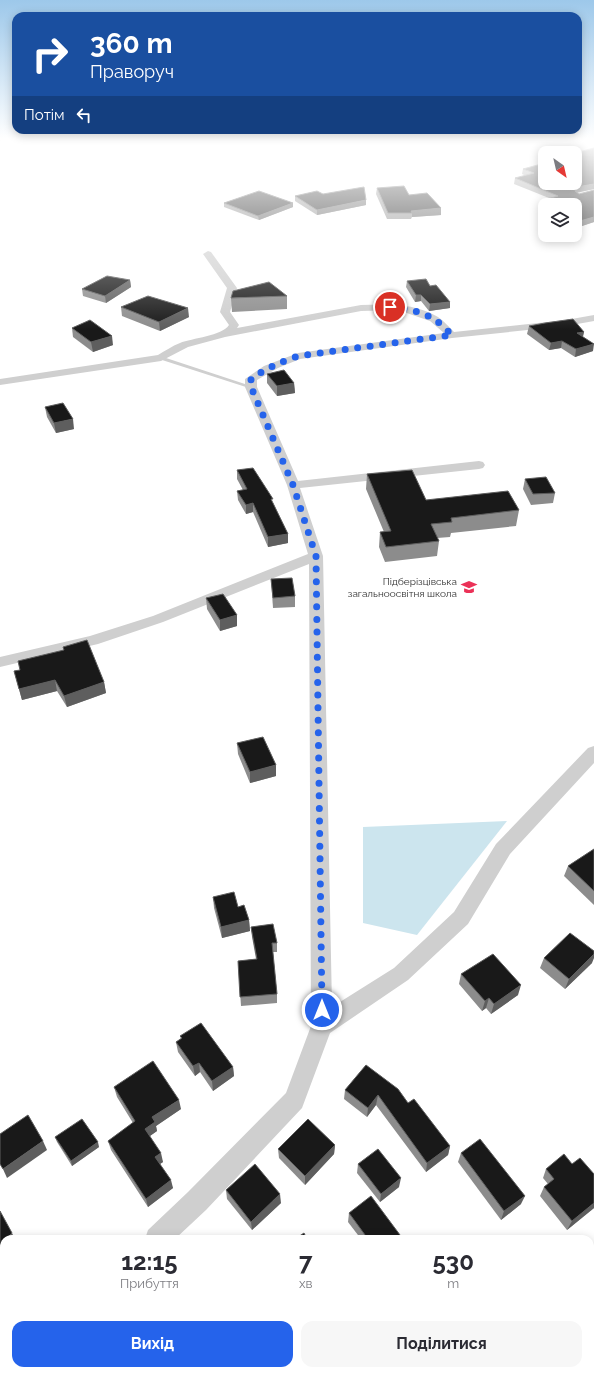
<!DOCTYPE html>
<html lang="uk">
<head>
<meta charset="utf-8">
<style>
	:root { --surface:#fff; --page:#f7f7f7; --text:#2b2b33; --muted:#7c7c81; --accent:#2563eb }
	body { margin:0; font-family:Raleway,sans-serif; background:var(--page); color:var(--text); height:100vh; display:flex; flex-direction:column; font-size:15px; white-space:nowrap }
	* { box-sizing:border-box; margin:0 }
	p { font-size:13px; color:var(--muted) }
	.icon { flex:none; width:22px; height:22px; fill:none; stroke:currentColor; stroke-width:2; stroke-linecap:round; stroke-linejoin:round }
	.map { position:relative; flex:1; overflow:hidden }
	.details { position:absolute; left:0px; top:1235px; width:594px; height:140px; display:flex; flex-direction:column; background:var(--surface); border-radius:12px 12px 0 0; box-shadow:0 2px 10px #0003 }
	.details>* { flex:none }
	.banner { position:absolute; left:12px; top:12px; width:570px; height:122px; border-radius:12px; box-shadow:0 2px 10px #0003; background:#1a4fa0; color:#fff; overflow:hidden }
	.needle { width:26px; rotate:146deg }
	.buttons { position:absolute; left:538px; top:146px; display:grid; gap:8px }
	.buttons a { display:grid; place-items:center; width:44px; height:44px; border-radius:8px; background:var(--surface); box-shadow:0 2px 10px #0003; font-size:20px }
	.pin { position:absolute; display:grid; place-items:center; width:34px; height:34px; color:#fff; margin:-17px; border:2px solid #fff; border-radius:50%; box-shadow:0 1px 4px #0007 }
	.me { position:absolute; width:44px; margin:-22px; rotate:0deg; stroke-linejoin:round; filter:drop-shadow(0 0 3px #0008) }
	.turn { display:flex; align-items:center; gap:14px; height:84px; padding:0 12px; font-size:18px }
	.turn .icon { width:52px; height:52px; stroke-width:2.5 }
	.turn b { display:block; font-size:28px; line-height:34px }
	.then { display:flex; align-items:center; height:38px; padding:0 12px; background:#0003; gap:8px; font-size:15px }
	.eta { display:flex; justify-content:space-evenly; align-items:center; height:68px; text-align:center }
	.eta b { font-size:24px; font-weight:700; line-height:28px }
	.primary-button { display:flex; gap:8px; margin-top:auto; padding:8px 12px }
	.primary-button a { flex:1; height:46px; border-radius:12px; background:var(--accent); color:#fff; font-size:16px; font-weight:700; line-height:46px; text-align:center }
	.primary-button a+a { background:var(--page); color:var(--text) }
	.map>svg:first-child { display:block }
	.water { fill:#cce5ee }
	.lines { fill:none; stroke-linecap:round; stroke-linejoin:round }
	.stream { stroke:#cce5ee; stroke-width:3 }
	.lane { fill:#cfcfcf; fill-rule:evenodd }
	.street { fill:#cfcfcf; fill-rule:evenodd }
	.wall { fill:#8c8c8c }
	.shaded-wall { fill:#5e5e5e }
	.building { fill:#191919; stroke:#5e5e5e }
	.route { stroke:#2563eb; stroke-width:7; stroke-dasharray:0 12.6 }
	.labels { text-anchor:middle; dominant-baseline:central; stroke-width:4; stroke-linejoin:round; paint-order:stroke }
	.poi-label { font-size:10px; fill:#323232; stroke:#fff; text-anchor:end }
</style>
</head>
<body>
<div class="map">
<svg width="594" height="1375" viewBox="0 0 594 1375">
	<rect width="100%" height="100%" fill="#fff"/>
	<polygon class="water" points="507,821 417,935 363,923 363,827"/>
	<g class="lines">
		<polyline class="stream" points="0,139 6,138"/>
		<polygon class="lane" points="159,357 163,357 254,387 249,388 159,359"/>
		<g class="street">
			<path d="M208 251 211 252 237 288 230 312 239 325 237 328 361 305C387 304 415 303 438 317 444 321 449 327 454 332L566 320 594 315V321L566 326 452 338 300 359 278 368 257 380V387L298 481 479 461 483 462 485 465 483 468 479 469 300 488 323 556 332 1007 394 968 454 912 496 844 588 748 594 746V763L510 854 468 924 408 980 330 1033 302 1108 206 1210 175 1239H145L148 1230 188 1192 286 1093 311 1026 309 564 163 622 98 644 0 667V657L90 636 153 616 308 554 287 485 245 387V379L264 366 298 353 444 333 430 321 398 310 361 311 225 337 188 347 161 361 0 385V379L158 355C165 351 172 346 180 343 192 338 222 336 229 325L220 312 227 288 203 254Z"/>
			<polygon points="4,1364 4,1371 30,1371 29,1375 0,1375 0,1371"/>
		</g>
	</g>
	<g class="wall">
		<polygon points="523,169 594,189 577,192 579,194 594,190 594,222 579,227 575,226 575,205 547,205 546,204 547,199 549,198 514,184 515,178 526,176 522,174"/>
		<polygon points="377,188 409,195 441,208 441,215 412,217 411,219 387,219 376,194"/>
		<polygon points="323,194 366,205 317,215 295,201 295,196"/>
		<polygon points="224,203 293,203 293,207 259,220 224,207"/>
		<polygon points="541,209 545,209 545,216 540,215"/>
		<polygon points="130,280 131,287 106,303 83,296 82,289"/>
		<polygon points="407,281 430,286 450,308 429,311 421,301 415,302 406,287"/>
		<polygon points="287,296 287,309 232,312 231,298"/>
		<polygon points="121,307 189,317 160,331 122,316"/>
		<polygon points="529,326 584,332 583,337 593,351 575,357 561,348 549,350 527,334"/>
		<polygon points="72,328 113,345 93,352 73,337"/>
		<polygon points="267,374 294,383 295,393 277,396 267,383"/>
		<polygon points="45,407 74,429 56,433 47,417"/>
		<polygon points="237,470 273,503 288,534 288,543 268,547 253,512 246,514 238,500 237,491 243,490 237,479"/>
		<polygon points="367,474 426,500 519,510 516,526 451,533 450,537 437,538 439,541 437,556 385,562 379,547 380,532 384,532 366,489"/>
		<polygon points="525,479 555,493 553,503 531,505 523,489"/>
		<polygon points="271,579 295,596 295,607 273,608"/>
		<polygon points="206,598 237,615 237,626 220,631 207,609"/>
		<polygon points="63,647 104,682 106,693 67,707 57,691 22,700 14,671 20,670 64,650"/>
		<polygon points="237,743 276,776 250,783 238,754"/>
		<polygon points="594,849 594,905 564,876 568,866"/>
		<polygon points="213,897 238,907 249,920 250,931 222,938 214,908"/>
		<polygon points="251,927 277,943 277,952 273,952 277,994 277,1003 241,1006 238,961 256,959 252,937"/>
		<polygon points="544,958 592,963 565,989 540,968"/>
		<polygon points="461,974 518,995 491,1014 486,1008 482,1011 459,984"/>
		<polygon points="180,1036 233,1067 234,1076 213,1091 200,1072 195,1076 178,1052 176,1042 181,1039"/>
		<polygon points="366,1065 408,1103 450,1146 448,1155 426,1172 376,1105 367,1117 344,1099 345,1090"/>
		<polygon points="114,1087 181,1109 156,1126 157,1131 150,1136 163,1162 160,1164 173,1188 148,1207 111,1150 108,1141 133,1123 117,1097"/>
		<polygon points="55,1137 99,1147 72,1166 57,1142"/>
		<polygon points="335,1145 334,1154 305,1185 279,1158 278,1149"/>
		<polygon points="461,1153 521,1204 501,1220 458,1162"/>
		<polygon points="358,1164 399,1187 380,1202 357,1173"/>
		<polygon points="546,1169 594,1208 567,1230 540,1196 544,1187 548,1184 543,1178"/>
		<polygon points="226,1190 281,1203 252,1230 227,1199"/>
		<polygon points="349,1213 403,1239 361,1239 348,1222"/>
		<polygon points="299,1371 332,1371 332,1375 301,1375"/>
		<polygon points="506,1371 521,1371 517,1375 508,1375"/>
	</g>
	<g class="shaded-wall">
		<polygon points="594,184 594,189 576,193 575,191 577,187"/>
		<polygon points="366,200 366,205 317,215 317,210"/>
		<polygon points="293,203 293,207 259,220 258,216"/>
		<polygon points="441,208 441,215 412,217 412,213 411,211"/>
		<polygon points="594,217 594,222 579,227 580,221"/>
		<polygon points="130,280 131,287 106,303 105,296"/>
		<polygon points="416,295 421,295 421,301 415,302"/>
		<polygon points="450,302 450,308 429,311 430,304"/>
		<polygon points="188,308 189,317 160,331 159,322"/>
		<polygon points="584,332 582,339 577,333"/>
		<polygon points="112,336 113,345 93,352 91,342"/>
		<polygon points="562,341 561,348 549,350 551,343"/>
		<polygon points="594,344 593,351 575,357 576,349"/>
		<polygon points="294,383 295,393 277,396 277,386"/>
		<polygon points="73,419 74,429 56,433 54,423"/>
		<polygon points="253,503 253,512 246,514 246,505"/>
		<polygon points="288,534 288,543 268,547 268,537"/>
		<polygon points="237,615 237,626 220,631 220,620"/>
		<polygon points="55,680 57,691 22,700 19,689"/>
		<polygon points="104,682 106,693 67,707 64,696"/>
		<polygon points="276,765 276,776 250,783 250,772"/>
		<polygon points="249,920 250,931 222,938 221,927"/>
		<polygon points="594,954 594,958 592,963 565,989 569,979"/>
		<polygon points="521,985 518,995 491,1014 494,1004"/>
		<polygon points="489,998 486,1008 482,1011 485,1001"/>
		<polygon points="199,1063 200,1072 195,1076 193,1066"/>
		<polygon points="233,1067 234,1076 213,1091 212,1081"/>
		<polygon points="378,1095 376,1105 367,1117 368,1108"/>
		<polygon points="179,1100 181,1109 156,1126 157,1131 147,1138 145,1129 152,1117"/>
		<polygon points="43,1141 47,1150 7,1178 3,1169"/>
		<polygon points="98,1142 99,1147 72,1166 71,1161"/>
		<polygon points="335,1145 334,1154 305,1185 305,1176"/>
		<polygon points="450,1146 448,1155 426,1172 427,1163"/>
		<polygon points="161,1153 163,1162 157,1166 155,1157"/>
		<polygon points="401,1178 399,1187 380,1202 381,1194"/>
		<polygon points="171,1180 173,1188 148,1207 146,1199"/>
		<polygon points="280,1194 281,1203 252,1230 251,1222"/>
		<polygon points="525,1196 521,1204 501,1220 504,1211"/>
		<polygon points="594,1203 594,1208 567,1230 572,1221"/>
		<polygon points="12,1233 15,1239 10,1239 9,1236"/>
		<polygon points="594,1273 594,1276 590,1280 590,1277"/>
		<polygon points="331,1371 332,1371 332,1375 326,1375"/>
		<polygon points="386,1371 390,1371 386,1374"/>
		<polygon points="518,1371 521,1371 517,1375 514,1375"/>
	</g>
	<g class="building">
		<polygon points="594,148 594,184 577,187 575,191 579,194 594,190 594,217 580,221 575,220 575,205 560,205 547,199 558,196 515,178 534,173 523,169 545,163 545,183 575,183 575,153"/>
		<polygon points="404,186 409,195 427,193 441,208 411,211 412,213 388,213 377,188"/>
		<polygon points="364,187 366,200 317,210 295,196 317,191 323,194"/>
		<polygon points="259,191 293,203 258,216 224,203"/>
		<polygon points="107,276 130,280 105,296 82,289"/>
		<polygon points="426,279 430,286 436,285 450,302 430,304 421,295 416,295 407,281"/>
		<polygon points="269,282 287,296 231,298 233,291"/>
		<polygon points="148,296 188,308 159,322 121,307"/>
		<polygon points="573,319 584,332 577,333 594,344 576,349 562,341 551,343 529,326 545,323"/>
		<polygon points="90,320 112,336 91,342 72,328"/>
		<polygon points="284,370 294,383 277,386 267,374"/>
		<polygon points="63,403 73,419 54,423 45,407"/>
		<polygon points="253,468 273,499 271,499 288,534 268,537 253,503 246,505 237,491 247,489 237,470"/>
		<polygon points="412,470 426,500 508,491 519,510 451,518 452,522 431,524 439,541 386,547 380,532 391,531 367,474"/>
		<polygon points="546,477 555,493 533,494 525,479"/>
		<polygon points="292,578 295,596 273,598 271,579"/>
		<polygon points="223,594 237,615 220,620 206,598"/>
		<polygon points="87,640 104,682 64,696 55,680 19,689 14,671 20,670 18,661 64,650 63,647"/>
		<polygon points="263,737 276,765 250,772 237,743"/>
		<polygon points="594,849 594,891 568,866"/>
		<polygon points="234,892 238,907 244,905 249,920 221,927 213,897"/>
		<polygon points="273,924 277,943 272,943 277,994 240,997 238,961 257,959 251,927"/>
		<polygon points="570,933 594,951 594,954 569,979 544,958"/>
		<polygon points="493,954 521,985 494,1004 489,998 485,1001 461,974"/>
		<polygon points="201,1023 233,1067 212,1081 199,1063 193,1066 176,1042 182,1038 180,1036"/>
		<polygon points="153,1061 179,1100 152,1117 155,1122 145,1129 161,1153 155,1157 171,1180 146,1199 108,1141 135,1121 114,1087"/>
		<polygon points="366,1065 398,1089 408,1103 414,1099 450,1146 427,1163 378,1095 368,1108 345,1090"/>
		<polygon points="28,1115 43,1141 3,1169 0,1164 0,1134"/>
		<polygon points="82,1119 98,1142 71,1161 55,1137"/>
		<polygon points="308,1119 335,1145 305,1176 278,1149"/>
		<polygon points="480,1139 525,1196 504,1211 461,1153"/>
		<polygon points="378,1149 401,1178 381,1194 358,1164"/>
		<polygon points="564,1154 572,1164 580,1158 594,1174 594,1203 572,1221 544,1187 554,1179 546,1169"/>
		<polygon points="255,1164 280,1194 251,1222 226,1190"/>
		<polygon points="371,1196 403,1239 368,1239 349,1213"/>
		<polygon points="0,1211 12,1233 9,1236 11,1239 4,1239 4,1286 0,1279"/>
		<polygon points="304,1233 307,1239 295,1239"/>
		<polygon points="590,1254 594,1258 594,1273 590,1277"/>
		<polygon points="172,1371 263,1371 264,1373 262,1375 174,1375"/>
		<polygon points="302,1371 331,1371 326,1375 304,1375"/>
		<polygon points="430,1371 471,1371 469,1373 471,1375 431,1375 429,1372"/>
	</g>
	<linearGradient id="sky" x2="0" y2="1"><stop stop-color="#9dc8ea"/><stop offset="0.42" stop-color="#fff"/><stop offset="1" stop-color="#fff" stop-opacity="0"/></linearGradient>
	<rect width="594" height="330" fill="url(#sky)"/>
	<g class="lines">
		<path class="route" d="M322 1010 316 556 293 485 251 387V379C266 368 281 362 298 356L452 335C446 329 439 322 432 318 420 311 404 308 390 307"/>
	</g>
	<defs>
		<symbol id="school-bare" viewBox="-9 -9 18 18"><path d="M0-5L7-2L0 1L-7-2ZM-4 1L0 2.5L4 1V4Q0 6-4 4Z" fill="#eb3157" stroke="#fff" stroke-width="2.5" paint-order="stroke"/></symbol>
	</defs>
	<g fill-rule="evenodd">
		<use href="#school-bare" x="458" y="576" width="22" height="22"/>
	</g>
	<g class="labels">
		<g class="poi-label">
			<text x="457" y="581">Підберізцівська<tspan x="457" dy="12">загальноосвітня школа</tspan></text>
		</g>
	</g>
</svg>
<div class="buttons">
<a><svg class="needle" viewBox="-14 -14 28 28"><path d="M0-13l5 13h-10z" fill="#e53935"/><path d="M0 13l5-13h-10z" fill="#7c7c81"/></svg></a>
<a><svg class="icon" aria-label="layers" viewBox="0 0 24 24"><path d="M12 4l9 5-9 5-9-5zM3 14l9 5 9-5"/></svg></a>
</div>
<div class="pin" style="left:390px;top:307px;background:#d93025"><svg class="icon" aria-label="arrive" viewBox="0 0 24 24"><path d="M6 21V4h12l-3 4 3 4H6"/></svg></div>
<svg class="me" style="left:322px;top:1010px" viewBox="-20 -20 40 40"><circle r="17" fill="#2563eb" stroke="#fff" stroke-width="3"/><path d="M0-11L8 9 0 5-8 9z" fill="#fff"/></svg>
<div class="banner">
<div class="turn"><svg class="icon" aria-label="right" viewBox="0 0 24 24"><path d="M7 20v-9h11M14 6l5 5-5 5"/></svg><div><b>360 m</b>Праворуч</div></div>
<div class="then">Потім<svg class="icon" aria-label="left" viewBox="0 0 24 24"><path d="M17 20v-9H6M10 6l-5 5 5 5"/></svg></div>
</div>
<section class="details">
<div class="eta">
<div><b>12:15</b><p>Прибуття</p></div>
<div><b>7</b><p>хв</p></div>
<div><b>530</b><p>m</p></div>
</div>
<div class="primary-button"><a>Вихід</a><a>Поділитися</a></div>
</section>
</div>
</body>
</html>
